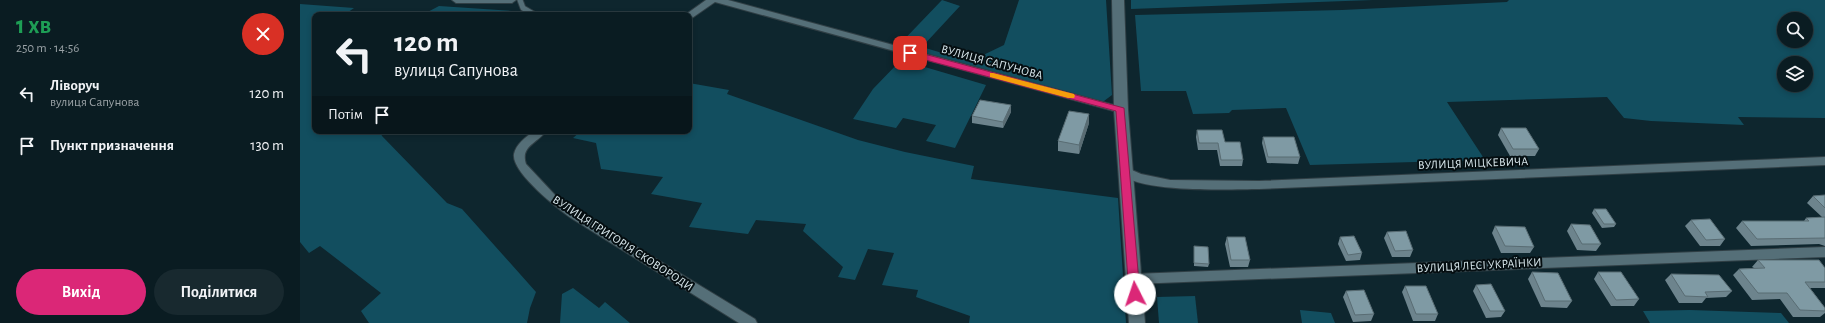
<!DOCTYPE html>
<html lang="uk">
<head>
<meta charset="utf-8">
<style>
	:root { --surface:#0a1c22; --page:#18292f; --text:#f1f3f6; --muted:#99a1a5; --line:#2a3a40; --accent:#db2777 }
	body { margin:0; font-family:"Alegreya Sans",sans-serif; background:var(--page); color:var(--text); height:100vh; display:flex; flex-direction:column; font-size:15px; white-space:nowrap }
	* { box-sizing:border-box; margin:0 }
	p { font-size:13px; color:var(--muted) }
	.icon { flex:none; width:22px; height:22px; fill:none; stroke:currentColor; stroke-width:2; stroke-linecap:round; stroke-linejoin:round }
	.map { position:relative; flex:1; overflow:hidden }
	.panel { display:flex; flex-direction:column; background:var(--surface); width:300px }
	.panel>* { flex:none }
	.guide { position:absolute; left:12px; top:12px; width:380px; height:122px; border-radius:8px; box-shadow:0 2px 6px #0003,0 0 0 1px var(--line); background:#0a1c22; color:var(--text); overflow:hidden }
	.buttons { position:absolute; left:1477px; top:12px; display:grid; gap:8px }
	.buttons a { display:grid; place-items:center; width:36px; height:36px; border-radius:50%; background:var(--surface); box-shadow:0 2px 6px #0003,0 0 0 1px var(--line); font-size:20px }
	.pin { position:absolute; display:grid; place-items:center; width:34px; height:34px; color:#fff; margin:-17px; border-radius:8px; box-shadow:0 2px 6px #0006 }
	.me { position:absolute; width:44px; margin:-22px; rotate:356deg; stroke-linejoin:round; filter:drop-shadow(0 0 3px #0008) }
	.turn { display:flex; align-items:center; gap:14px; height:84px; padding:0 16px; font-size:18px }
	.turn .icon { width:52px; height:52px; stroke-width:2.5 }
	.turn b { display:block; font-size:28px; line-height:34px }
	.then { display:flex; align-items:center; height:38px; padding:0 16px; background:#0003; gap:8px; font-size:15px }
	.round { display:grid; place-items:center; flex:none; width:42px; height:42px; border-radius:21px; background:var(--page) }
	.head { display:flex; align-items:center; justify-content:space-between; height:68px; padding:0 16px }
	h1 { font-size:24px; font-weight:700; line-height:30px; color:#1e9e55 }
	.cta { display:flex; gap:8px; margin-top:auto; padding:8px 16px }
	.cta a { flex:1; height:46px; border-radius:24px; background:var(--accent); color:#fff; font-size:16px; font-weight:700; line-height:46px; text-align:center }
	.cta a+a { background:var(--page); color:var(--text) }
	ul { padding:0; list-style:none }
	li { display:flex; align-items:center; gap:12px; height:52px; padding:0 16px }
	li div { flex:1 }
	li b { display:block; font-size:15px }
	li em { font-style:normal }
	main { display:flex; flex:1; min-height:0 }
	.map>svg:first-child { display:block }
	.green { fill:#124e5f; fill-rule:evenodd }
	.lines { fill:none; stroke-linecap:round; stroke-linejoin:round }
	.service-casing { stroke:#303f45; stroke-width:7 }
	.minor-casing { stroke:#303f45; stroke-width:2 }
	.tertiary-casing { stroke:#303f45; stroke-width:2 }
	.service { stroke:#556f78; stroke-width:5 }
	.minor { fill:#556f78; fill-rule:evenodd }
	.tertiary { fill:#556f78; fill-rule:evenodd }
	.wall { fill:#6d848d }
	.shaded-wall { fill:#596c73 }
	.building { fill:#7f9aa4; stroke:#596c73 }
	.route { fill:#db2777; stroke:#8e194d }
	.slow { fill:#f59e0b }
	.labels { text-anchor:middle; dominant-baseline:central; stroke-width:4; stroke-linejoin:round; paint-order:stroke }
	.street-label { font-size:12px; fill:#d8e7ec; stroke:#050e11 }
</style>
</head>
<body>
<main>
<section class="panel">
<div class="head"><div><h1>1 хв</h1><p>250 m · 14:56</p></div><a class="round" style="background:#d93025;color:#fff"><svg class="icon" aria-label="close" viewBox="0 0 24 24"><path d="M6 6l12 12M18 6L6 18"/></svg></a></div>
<ul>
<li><svg class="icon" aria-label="left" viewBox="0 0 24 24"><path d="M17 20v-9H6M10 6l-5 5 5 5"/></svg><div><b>Ліворуч</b><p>вулиця Сапунова</p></div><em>120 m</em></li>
<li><svg class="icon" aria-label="arrive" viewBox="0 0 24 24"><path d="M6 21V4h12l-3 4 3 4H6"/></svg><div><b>Пункт призначення</b></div><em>130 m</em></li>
</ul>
<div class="cta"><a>Вихід</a><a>Поділитися</a></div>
</section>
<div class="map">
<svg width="1525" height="323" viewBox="0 0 1525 323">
	<rect width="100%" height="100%" fill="#0e262e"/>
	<g class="green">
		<polygon points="642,0 660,6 622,47 649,55 677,58 704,45 719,0 806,0 812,95 800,104 595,49"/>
		<polygon points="831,0 1073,0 831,9"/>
		<path d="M1209 0H1525V118L1438 117 1444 125 1351 121 1324 118 1307 97 1147 102 1185 160 1010 165 986 108 932 110 929 113 893 114 886 91H841L835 15 1042 10 1207 2ZM1484 19H1506V41H1484ZM1484 63H1506V85H1484Z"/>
		<polygon points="0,4 54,8 44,15 15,15 15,131 80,131 82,136 147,203 162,209 236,292 230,308 227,323 69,323 61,311 81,293 20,246 9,253 0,242"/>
		<polygon points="139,6 212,11 222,15 122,15"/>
		<polygon points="601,60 686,85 655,148 626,141 636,125 603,118 596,128 553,119 573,89"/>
		<polygon points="389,83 429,90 427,94 558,140 605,152 674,166 671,179 818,198 826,323 669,323 670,316 616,297 618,290 582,285 594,253 568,249 555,280 538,277 543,267 503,231 506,224 456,220 448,234 389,227 402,203 351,194 363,177 301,169 296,143 273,138 281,131 389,131"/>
		<polygon points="273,288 299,308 305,302 330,323 260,323 262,294"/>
		<polygon points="895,296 898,323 859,323 857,297"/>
		<polygon points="1000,310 1031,313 1035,323 1002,323"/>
		<polygon points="1390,310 1481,313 1489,323 1350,323 1343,311"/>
	</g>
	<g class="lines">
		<defs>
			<polyline id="service" points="220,0 223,8 235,15"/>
			<g id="minor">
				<polygon points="152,0 216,0 212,3 156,3"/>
				<polygon points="406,0 428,0 825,108 826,110 821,113 415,2 392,18 389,19 389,15 385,15"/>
				<path d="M234 131H246C238 143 220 146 226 164L255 195 279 212 455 319 457 323H439L271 218C257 208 211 172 214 154 216 144 226 137 234 131Z"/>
				<path d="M1525 157V165L959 189C933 189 833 194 819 171L821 168 825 167 841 174 870 180 959 181Z"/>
				<polygon points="1525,247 1525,257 834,284 830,283 828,279 830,275 834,274"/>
			</g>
			<polygon id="tertiary" points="812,0 824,0 828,110 845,323 829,323 814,110"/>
		</defs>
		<use href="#service" class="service-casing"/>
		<use href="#minor" class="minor-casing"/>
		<use href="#tertiary" class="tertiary-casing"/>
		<use href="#service" class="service"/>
		<use href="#minor" class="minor"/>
		<use href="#tertiary" class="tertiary"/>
	</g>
	<g class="wall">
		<polygon points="711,112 703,128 672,123 672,116"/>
		<polygon points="789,123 779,154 758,151 758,141"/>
		<polygon points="1201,128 1239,149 1235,156 1210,156 1198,135"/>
		<polygon points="897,130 925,142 943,160 942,166 920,166 917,150 898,150 896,137"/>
		<polygon points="963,137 1000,157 998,164 967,163 962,143"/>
		<polygon points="1525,195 1525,246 1519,244 1451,246 1436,228 1442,221 1504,221 1506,218 1522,217 1507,203 1513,196"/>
		<polygon points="1294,209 1316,224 1314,227 1302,228 1292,213"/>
		<polygon points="1391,220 1425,239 1420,246 1400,246 1385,226"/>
		<polygon points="1271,224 1301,244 1296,251 1277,250 1267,231"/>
		<polygon points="1195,226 1234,247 1230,253 1201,253 1192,233"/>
		<polygon points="1087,232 1113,250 1110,257 1092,257 1084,238"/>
		<polygon points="927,237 950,260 948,267 930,267 925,244"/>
		<polygon points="1040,237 1062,253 1060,260 1046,261 1038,244"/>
		<polygon points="894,246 909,264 908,267 894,266"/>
		<polygon points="1458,260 1525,268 1525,288 1510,288 1525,308 1525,313 1520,317 1493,317 1480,299 1452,300 1433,275 1439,269 1454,268 1452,267"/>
		<polygon points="1232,272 1272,301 1267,308 1241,307 1228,279"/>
		<polygon points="1298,272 1339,299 1334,306 1311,306 1294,279"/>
		<polygon points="1371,274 1432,291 1426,297 1406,298 1402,303 1379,303 1365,280"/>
		<polygon points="1176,285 1205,311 1201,317 1186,318 1173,291"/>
		<polygon points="1105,286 1138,314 1135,321 1113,321 1102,292"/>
		<polygon points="1046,291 1074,314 1071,321 1053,322 1043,297"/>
	</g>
	<g class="shaded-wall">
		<polygon points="711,105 711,112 703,128 703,122"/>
		<polygon points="789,114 789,123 779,154 779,145"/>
	</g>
	<g class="building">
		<polygon points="680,100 711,105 703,122 672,116"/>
		<polygon points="769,111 789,114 779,145 758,141"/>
		<polygon points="1201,128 1226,128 1239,149 1213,149"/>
		<polygon points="897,130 922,130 925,142 940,142 943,160 921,160 918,143 899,143"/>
		<polygon points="963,137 994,137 1000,157 968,157"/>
		<polygon points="1525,195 1525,208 1513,196"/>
		<polygon points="1294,209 1306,209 1316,224 1304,224"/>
		<polygon points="1525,217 1525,238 1457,239 1442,221 1509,221 1506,218"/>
		<polygon points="1410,219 1425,239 1406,240 1391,220"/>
		<polygon points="1271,224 1290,225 1301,244 1282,244"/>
		<polygon points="1195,226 1225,227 1234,247 1205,246"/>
		<polygon points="1106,231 1113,250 1095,251 1087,232"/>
		<polygon points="1054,236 1062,253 1048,255 1040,237"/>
		<polygon points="927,237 945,237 950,260 931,260"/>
		<polygon points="894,246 908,247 909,264 894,263"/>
		<polygon points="1458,260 1519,260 1525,268 1525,282 1505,282 1525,308 1525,311 1500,310 1487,293 1458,293 1439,269 1465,268"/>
		<polygon points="1232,272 1258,273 1272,301 1245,301"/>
		<polygon points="1298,272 1321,272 1339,299 1316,300"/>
		<polygon points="1371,274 1419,275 1432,291 1405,292 1408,297 1385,296"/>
		<polygon points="1191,284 1205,311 1190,311 1176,285"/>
		<polygon points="1105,286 1126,286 1138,314 1116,314"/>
		<polygon points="1064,290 1074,314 1055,315 1046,291"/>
	</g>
	<polygon class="route" points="607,51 613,51 824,108 840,294 838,297 831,297 829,294 816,111 607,55"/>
	<polygon class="slow" points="690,73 693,73 774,94 775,96 774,98 768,98 690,77"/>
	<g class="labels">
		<g class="street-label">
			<text transform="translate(692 62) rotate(15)">ВУЛИЦЯ САПУНОВА</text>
			<text transform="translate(1173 163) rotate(-2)">ВУЛИЦЯ МІЦКЕВИЧА</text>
			<text transform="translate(323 243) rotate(33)">ВУЛИЦЯ ГРИГОРІЯ СКОВОРОДИ</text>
			<text transform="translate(1179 265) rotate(-3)">ВУЛИЦЯ ЛЕСІ УКРАЇНКИ</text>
		</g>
	</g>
</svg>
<div class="buttons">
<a><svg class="icon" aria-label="search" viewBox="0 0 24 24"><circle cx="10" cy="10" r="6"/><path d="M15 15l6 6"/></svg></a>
<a><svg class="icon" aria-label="layers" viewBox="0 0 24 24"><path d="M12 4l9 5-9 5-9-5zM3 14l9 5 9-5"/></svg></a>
</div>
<div class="pin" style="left:610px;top:53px;background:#d93025"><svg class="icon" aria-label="arrive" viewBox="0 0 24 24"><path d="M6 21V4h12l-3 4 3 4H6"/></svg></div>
<svg class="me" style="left:835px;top:294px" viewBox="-20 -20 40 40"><circle r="19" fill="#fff"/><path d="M0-13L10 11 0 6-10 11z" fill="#db2777"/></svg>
<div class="guide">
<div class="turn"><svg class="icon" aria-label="left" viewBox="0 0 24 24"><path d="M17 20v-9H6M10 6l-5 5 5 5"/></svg><div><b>120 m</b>вулиця Сапунова</div></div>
<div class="then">Потім<svg class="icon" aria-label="arrive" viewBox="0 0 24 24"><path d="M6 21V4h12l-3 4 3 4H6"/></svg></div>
</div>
</div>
</main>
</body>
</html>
